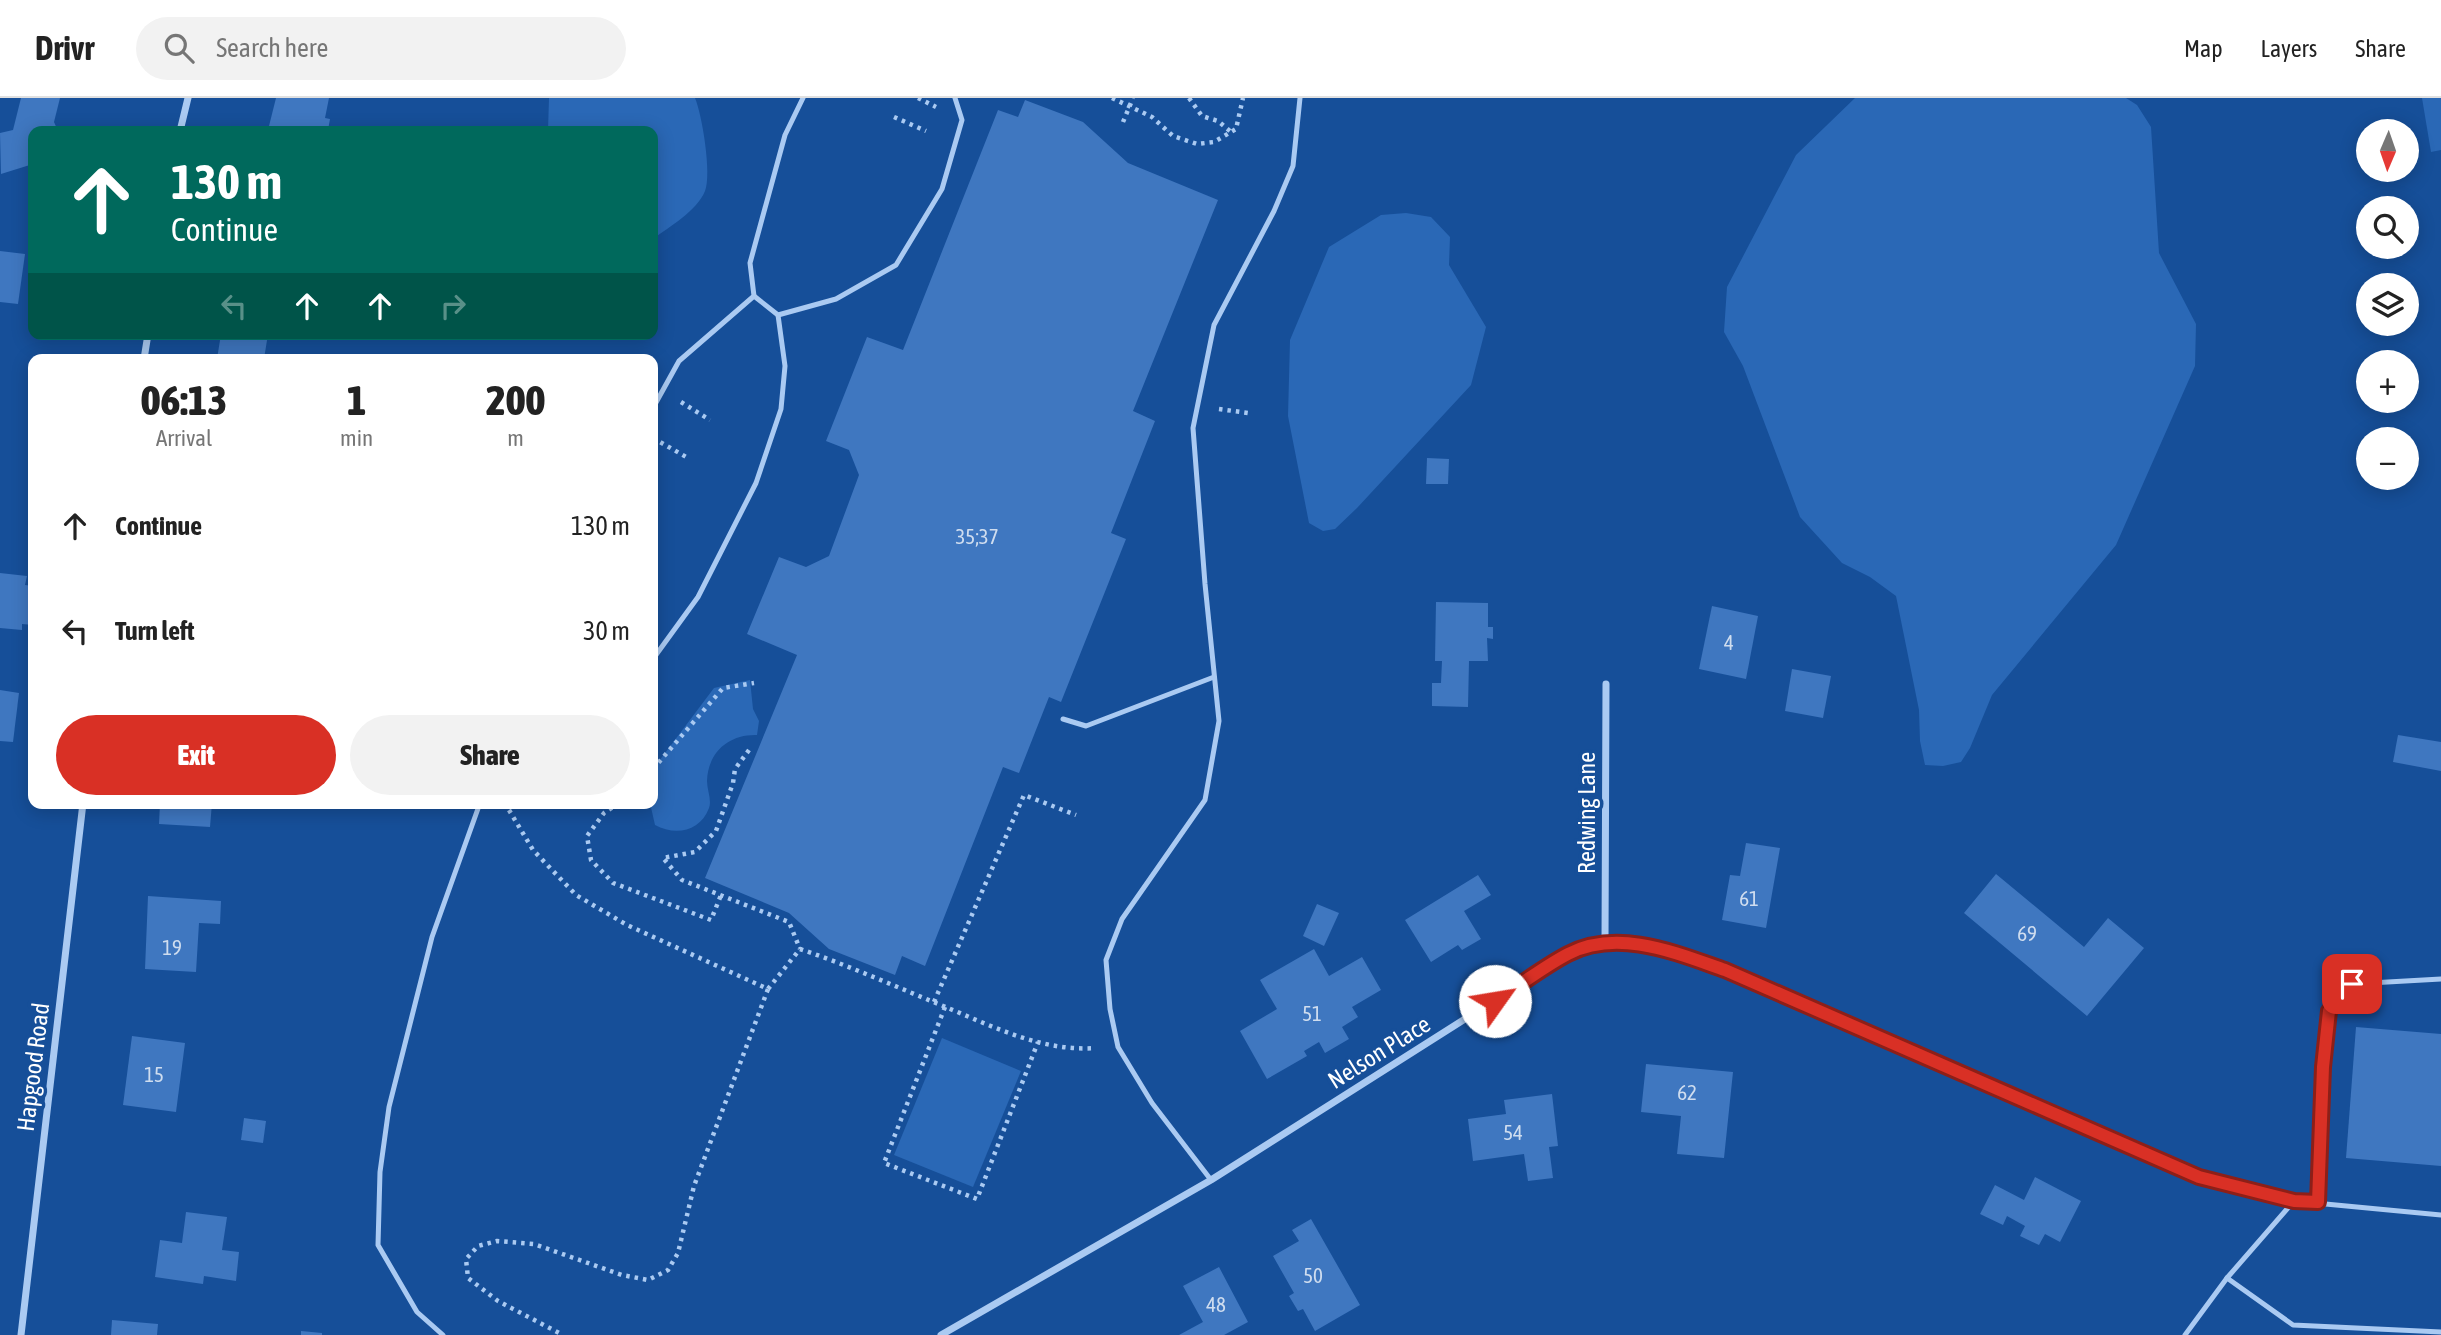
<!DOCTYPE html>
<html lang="en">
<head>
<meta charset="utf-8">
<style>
	:root { --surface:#fff; --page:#f2f2f2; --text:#222; --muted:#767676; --line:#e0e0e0; --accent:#d93025 }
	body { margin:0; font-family:"Asap Condensed",sans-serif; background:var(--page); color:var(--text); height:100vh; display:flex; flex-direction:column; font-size:26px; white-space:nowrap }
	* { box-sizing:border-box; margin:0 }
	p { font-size:23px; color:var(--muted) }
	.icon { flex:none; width:38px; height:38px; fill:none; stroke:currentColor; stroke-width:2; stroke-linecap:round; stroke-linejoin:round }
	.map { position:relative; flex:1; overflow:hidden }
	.drawer { position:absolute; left:28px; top:256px; width:630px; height:455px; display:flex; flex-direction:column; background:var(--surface); border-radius:14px; box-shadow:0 4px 18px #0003 }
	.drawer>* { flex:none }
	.banner { position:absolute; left:28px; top:28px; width:630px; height:214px; border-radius:14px; box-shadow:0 4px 18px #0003; background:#00695c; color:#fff; overflow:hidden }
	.needle { width:46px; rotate:182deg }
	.buttons { position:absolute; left:2356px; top:21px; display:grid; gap:14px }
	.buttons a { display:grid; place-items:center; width:63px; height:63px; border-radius:50%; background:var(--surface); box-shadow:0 4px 18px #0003; font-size:35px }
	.pin { position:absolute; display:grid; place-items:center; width:60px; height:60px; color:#fff; margin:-30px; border-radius:14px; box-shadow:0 4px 10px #0006 }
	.me { position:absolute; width:77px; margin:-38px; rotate:58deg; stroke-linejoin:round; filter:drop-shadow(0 0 5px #0008) }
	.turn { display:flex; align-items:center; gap:24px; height:147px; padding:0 28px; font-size:32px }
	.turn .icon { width:91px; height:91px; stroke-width:2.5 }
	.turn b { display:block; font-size:49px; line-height:60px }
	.lanes { display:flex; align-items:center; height:66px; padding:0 28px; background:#0003; justify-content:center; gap:35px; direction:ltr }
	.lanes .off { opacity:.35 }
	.eta { display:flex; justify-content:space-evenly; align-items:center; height:119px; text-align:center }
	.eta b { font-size:42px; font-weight:800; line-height:49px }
	.cta { display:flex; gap:14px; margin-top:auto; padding:14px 28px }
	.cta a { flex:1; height:80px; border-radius:42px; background:var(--accent); color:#fff; font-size:28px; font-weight:800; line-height:80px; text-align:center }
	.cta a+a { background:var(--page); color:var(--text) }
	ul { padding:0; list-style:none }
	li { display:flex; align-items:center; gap:21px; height:105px; padding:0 28px }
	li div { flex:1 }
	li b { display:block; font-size:26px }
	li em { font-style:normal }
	header { display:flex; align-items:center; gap:42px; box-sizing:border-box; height:98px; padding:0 35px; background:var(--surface); border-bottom:2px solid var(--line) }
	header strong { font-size:33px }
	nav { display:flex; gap:38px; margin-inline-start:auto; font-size:24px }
	.search { width:490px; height:63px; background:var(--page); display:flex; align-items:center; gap:18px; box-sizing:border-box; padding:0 24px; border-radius:38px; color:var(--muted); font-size:26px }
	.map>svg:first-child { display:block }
	.green { fill:#2a68b6 }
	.building { fill:#3f77c0 }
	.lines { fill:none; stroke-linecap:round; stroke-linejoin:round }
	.path { stroke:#aacaf2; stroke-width:4.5; stroke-dasharray:3.5 5; stroke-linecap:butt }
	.service { stroke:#aacaf2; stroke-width:5 }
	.minor { stroke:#aacaf2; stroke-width:7 }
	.route-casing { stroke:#8d1f18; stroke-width:18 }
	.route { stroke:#d93025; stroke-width:12 }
	.labels { text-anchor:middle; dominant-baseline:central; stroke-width:7; stroke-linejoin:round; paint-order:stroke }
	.number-label { font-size:21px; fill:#cfddef }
	.street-label { font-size:24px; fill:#fff; stroke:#164f99 }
</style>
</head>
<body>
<header>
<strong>Drivr</strong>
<div class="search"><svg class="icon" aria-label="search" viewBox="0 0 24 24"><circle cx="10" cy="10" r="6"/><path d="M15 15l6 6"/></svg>Search here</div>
<nav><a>Map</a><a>Layers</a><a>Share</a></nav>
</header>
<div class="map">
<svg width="2441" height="1237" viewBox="0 0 2441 1237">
	<rect width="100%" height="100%" fill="#164f99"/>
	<g class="green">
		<path d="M549 0H695C702 16 712 77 705 93 697 113 669 129 653 141V33H548Z"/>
		<polygon points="1855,0 2126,0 2137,7 2151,29 2159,155 2196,226 2195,268 2116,447 1992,597 1970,650 1961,664 1943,668 1925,667 1920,643 1919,612 1896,498 1870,479 1842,465 1800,419 1743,268 1724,234 1727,189 1796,57"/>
		<polygon points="2422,0 2441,0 2441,52 2431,54"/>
		<polygon points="1406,115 1431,119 1450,139 1449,167 1486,229 1471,287 1357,410 1335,431 1323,433 1309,425 1288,318 1290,242 1329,149 1381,117"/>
		<path d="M750 582 753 611 759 623 757 637C729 636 708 654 707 683 707 692 712 702 709 710 700 734 675 738 655 727L650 705H653V671L714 590Z"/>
		<polygon points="942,940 1021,973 973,1089 894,1057"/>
	</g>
	<g class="building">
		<polygon points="21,0 60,0 54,24 58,33 33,33 33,66 1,76 0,35 13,32"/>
		<polygon points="276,0 329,0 325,20 330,21 328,32 268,32"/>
		<polygon points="1025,2 1083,24 1128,65 1218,102 1133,313 1155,323 1111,435 1126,441 1061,604 1049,599 1019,675 1003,669 925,868 902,858 895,877 829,851 789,815 705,780 797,557 747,536 779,459 806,469 829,458 859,377 849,352 826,343 867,239 903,252 998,12 1018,19"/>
		<polygon points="0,153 25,156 18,206 0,204"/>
		<polygon points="221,236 268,236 264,261 217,261"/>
		<polygon points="1427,360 1449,361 1448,386 1426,386"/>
		<polygon points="0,475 27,478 25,487 33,488 33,527 22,526 22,532 0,530"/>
		<polygon points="1436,504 1488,505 1488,529 1493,529 1493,541 1487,540 1488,563 1469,563 1468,609 1432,608 1432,585 1441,585 1442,563 1435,563"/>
		<polygon points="1712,508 1758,518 1746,581 1699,571"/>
		<polygon points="1792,571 1831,578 1823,620 1785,613"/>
		<polygon points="0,592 19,595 13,644 0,643"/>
		<polygon points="2398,637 2441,644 2441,673 2393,664"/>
		<polygon points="160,705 212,705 210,729 159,726"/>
		<polygon points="1746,745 1780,750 1766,830 1722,822 1730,777 1740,778"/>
		<polygon points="1996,776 2084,849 2108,820 2144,850 2087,918 1964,815"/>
		<polygon points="1478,777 1491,797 1464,813 1481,841 1462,852 1458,847 1431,864 1405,822"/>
		<polygon points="148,798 221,803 220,826 199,825 196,874 145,871"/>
		<polygon points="1317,806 1339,815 1324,848 1303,838"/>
		<polygon points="1314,851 1329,878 1362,859 1381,892 1352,909 1358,919 1342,929 1349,941 1325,955 1319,944 1304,953 1307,958 1267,981 1240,933 1277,911 1260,882"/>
		<polygon points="2356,929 2441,936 2441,1068 2346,1060"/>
		<polygon points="132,938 185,945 176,1014 123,1007"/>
		<polygon points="1646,966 1733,974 1724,1060 1677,1056 1681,1018 1641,1014"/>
		<polygon points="1552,996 1558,1048 1549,1049 1553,1080 1528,1083 1524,1056 1473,1063 1468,1021 1506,1016 1504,1002"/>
		<polygon points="244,1020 266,1023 263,1045 241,1042"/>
		<polygon points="2035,1079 2081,1103 2060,1144 2045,1136 2039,1147 2020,1138 2025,1128 2007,1118 2003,1127 1980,1116 1995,1087 2024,1102"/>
		<polygon points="186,1114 227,1119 222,1152 239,1154 236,1183 204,1178 203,1186 155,1179 160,1142 182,1145"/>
		<polygon points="1311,1121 1360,1207 1315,1233 1303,1211 1298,1213 1289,1198 1294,1195 1273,1158 1299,1143 1292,1132"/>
		<polygon points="1219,1169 1248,1224 1224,1237 1179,1237 1203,1224 1183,1188"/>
		<polygon points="112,1222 158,1226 157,1237 111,1237"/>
		<polygon points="301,1233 322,1235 322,1237 301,1237"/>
	</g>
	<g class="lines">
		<g class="path">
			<polyline points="918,0 936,9"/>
			<polyline points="1112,0 1152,19 1173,38 1197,46 1214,44 1236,31 1243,0"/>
			<polyline points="1189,0 1202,18 1218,23 1231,34"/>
			<polyline points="894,19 926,33"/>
			<polyline points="1123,24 1133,0"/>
			<polyline points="681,304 710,322"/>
			<polyline points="1219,311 1248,315"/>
			<polyline points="653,340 688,360"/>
			<polyline points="749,652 735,671 733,685 716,733 695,754 663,760 682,782 789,824 800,851"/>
			<polyline points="653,671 723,590 754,585"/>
			<polyline points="619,705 604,715 587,738 591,762 613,785 711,822 721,797"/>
			<polyline points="509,712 533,752 576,797 627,827 768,891 694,1088 678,1155 668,1172 648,1182 622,1177 534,1146 497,1143 478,1148 466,1161 468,1180 498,1203 563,1237"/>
			<path d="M768 891 800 851C850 868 899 890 948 910 996 930 1044 954 1096 950"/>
			<polyline points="934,904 1024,697 1076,717"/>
			<polyline points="945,909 884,1065 977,1101 1038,944"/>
		</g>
		<g class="service">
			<polyline points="754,198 778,217 836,201 896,167 942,91 962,22 955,0"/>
			<polyline points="653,310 679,263 754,198 750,165 785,37 803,0"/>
			<polyline points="653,561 698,499 756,385 781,311 785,268 778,217"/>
			<polyline points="1063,621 1086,628 1214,579"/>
			<polyline points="2168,1065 2199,1079 2294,1103 2441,1117"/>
			<polyline points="1211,1082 1152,1005 1118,949 1110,911 1106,862 1122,821 1205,702 1219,623 1205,486 1193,330 1214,227 1274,113 1293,68 1300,0"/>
			<polyline points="2318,1104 2323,969 2329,913 2352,886 2441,881"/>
			<polyline points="2227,1180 2293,1227 2441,1234"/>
			<polyline points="443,1237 417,1214 378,1147 380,1074 389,1009 432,839 480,705"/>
			<polyline points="2185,1237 2227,1180 2294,1103"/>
		</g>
		<g class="minor">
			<polyline points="180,33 188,0"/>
			<polyline points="144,261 148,236"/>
			<polyline points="1605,845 1606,586"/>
			<polyline points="21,1237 83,705"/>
			<path d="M941 1237 1211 1082 1569 855C1577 852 1586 848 1595 846 1635 837 1687 859 1725 872L2168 1065"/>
		</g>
	</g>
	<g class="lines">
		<defs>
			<path id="route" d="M1495 903C1519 888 1543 869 1568 856 1618 830 1676 855 1725 872L2199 1079 2294 1103 2318 1104 2323 969 2329 913 2352 886"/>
		</defs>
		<use href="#route" class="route-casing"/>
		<use href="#route" class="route"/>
	</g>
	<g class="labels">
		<g class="number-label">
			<text x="977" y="438">35;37</text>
			<text x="1729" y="544">4</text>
			<text x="1749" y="800">61</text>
			<text x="2027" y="835">69</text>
			<text x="172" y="849">19</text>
			<text x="1312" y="915">51</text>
			<text x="154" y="976">15</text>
			<text x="1687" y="994">62</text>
			<text x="1513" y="1034">54</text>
			<text x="1313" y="1177">50</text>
			<text x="1216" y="1206">48</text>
		</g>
		<g class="street-label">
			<text transform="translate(1586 715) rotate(-90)">Redwing Lane</text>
			<text transform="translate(1379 954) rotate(-32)">Nelson Place</text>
			<text transform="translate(33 969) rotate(-83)">Hapgood Road</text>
		</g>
	</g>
</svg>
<div class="buttons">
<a><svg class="needle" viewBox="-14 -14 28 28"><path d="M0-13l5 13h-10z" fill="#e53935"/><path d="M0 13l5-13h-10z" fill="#767676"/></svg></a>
<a><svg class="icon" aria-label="search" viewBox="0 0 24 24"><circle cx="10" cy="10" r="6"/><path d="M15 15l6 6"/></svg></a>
<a><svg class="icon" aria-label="layers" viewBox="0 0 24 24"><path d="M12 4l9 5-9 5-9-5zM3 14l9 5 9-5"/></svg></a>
<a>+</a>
<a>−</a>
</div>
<div class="pin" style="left:2352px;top:886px;background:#d93025"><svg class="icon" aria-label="arrive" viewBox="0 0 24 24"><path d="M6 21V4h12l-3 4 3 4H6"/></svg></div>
<svg class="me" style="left:1495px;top:903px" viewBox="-20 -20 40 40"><circle r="19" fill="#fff"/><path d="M0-13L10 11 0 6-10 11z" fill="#d93025"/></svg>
<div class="banner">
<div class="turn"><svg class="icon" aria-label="ahead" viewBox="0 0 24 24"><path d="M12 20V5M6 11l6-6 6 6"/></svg><div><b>130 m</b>Continue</div></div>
<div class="lanes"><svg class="icon off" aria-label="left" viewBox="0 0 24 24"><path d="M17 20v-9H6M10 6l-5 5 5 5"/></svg><svg class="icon" aria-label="ahead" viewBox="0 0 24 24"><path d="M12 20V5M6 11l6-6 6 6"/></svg><svg class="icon" aria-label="ahead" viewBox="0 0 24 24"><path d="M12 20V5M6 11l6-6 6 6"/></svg><svg class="icon off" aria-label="right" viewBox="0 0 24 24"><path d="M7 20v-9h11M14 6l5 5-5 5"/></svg></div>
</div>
<section class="drawer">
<div class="eta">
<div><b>06:13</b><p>Arrival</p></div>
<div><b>1</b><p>min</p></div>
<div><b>200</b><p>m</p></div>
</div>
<ul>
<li><svg class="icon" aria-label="ahead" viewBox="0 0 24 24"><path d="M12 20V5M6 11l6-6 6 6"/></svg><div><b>Continue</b></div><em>130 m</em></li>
<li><svg class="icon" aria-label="left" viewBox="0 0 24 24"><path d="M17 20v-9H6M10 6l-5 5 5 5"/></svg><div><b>Turn left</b></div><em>30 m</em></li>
</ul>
<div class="cta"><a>Exit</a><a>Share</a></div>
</section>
</div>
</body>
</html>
